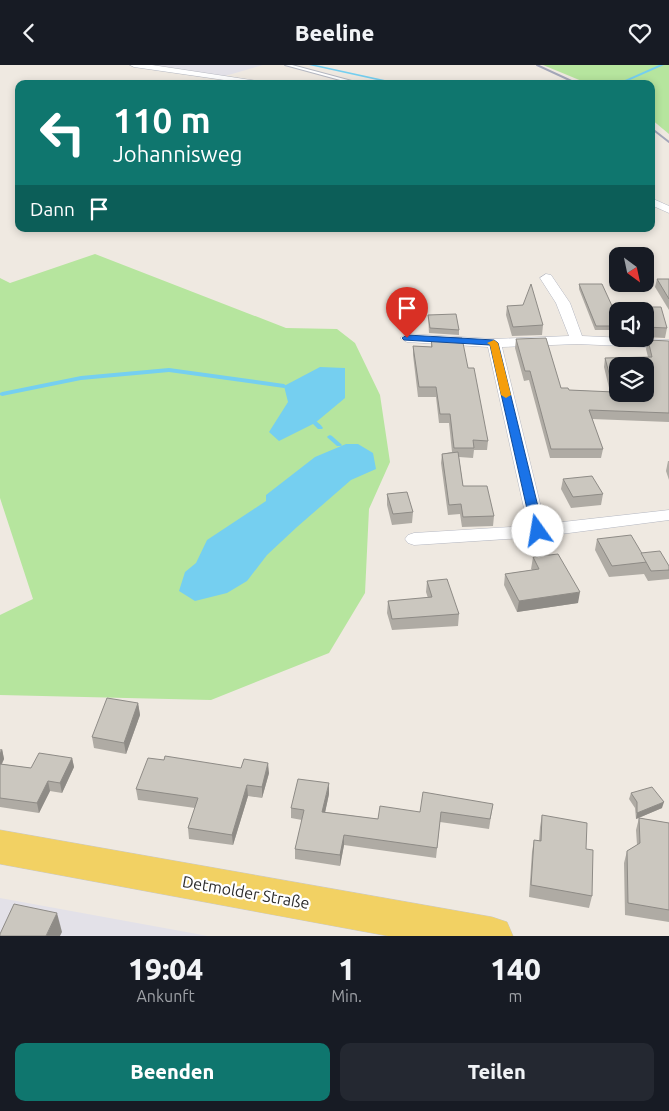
<!DOCTYPE html>
<html lang="de">
<head>
<meta charset="utf-8">
<style>
	:root { --surface:#171b24; --page:#242831; --text:#f1f3f6; --muted:#9ea1a6; --accent:#0f766e }
	body { margin:0; font-family:Ubuntu,sans-serif; background:var(--page); color:var(--text); height:100vh; display:flex; flex-direction:column; font-size:19px; white-space:nowrap }
	* { box-sizing:border-box; margin:0 }
	p { font-size:16px; color:var(--muted) }
	.icon { flex:none; width:28px; height:28px; fill:none; stroke:currentColor; stroke-width:2; stroke-linecap:round; stroke-linejoin:round }
	.map { position:relative; height:871px; overflow:hidden }
	.details { display:flex; flex-direction:column; background:var(--surface); flex:1 }
	.details>* { flex:none }
	.banner { position:absolute; left:15px; top:15px; width:640px; height:152px; border-radius:10px; box-shadow:0 2px 8px #0003; background:#0f766e; color:#fff; overflow:hidden }
	.needle { width:32px; rotate:147deg }
	.tools { position:absolute; left:609px; top:182px; display:grid; gap:10px }
	.tools a { display:grid; place-items:center; width:45px; height:45px; border-radius:10px; background:var(--surface); box-shadow:0 2px 8px #0003; font-size:25px }
	.pin { position:absolute; display:grid; place-items:center; width:42px; height:42px; color:#fff; margin:-51px -21px; border-radius:50% 50% 50% 0; rotate:-45deg; box-shadow:0 0 5px #0007 }
	.pin .icon { rotate:45deg }
	.me { position:absolute; width:55px; margin:-28px; rotate:347deg; stroke-linejoin:round; filter:drop-shadow(0 0 4px #0008) }
	.turn { display:flex; align-items:center; gap:18px; height:105px; padding:0 15px; font-size:22px }
	.turn .icon { width:65px; height:65px; stroke-width:2.5 }
	.turn b { display:block; font-size:35px; line-height:42px }
	.then { display:flex; align-items:center; height:48px; padding:0 15px; background:#0003; gap:10px; font-size:19px }
	.eta { display:flex; justify-content:space-evenly; align-items:center; height:85px; text-align:center }
	.eta b { font-size:30px; font-weight:800; line-height:35px }
	.primary-button { display:flex; gap:10px; margin-top:auto; padding:10px 15px }
	.primary-button a { flex:1; height:58px; border-radius:10px; background:var(--accent); color:#fff; font-size:20px; font-weight:800; line-height:58px; text-align:center }
	.primary-button a+a { background:var(--page); color:var(--text) }
	header { display:flex; justify-content:space-between; align-items:center; height:65px; padding:0 15px; background:var(--surface); font-size:22px; font-weight:800 }
	.map>svg:first-child { display:block }
	.industrial { fill:#e3e1e8 }
	.green { fill:#b6e59e }
	.water { fill:#75cff0 }
	.lines { fill:none; stroke-linecap:round; stroke-linejoin:round }
	.stream { fill:#75cff0; fill-rule:evenodd }
	.lane-casing { stroke:#b4b7c1; stroke-width:2 }
	.street-casing { stroke:#b4b7c1; stroke-width:1 }
	.primary-casing { stroke:#c9c9c9; stroke-width:1 }
	.lane { fill:#fff; fill-rule:evenodd }
	.street { fill:#fff; fill-rule:evenodd }
	.primary { fill:#f2d163; fill-rule:evenodd }
	.rail { stroke:#a3a6b8; stroke-width:2 }
	.wall { fill:#afaba4 }
	.shaded-wall { fill:#8e8b86 }
	.building { fill:#cbc7bf; stroke:#8e8b86; fill-rule:evenodd }
	.route { fill:#1a73e8; stroke:#114b97 }
	.slow { fill:#f59e0b }
	.labels { text-anchor:middle; dominant-baseline:central; stroke-width:4.5; stroke-linejoin:round; paint-order:stroke }
	.near-street-label { font-size:16px; fill:#2e2e2e; stroke:#fff }
</style>
</head>
<body>
<header><svg class="icon" aria-label="back" viewBox="0 0 24 24"><path d="M15 5l-7 7 7 7"/></svg>Beeline<svg class="icon" aria-label="heart" viewBox="0 0 24 24"><path d="M12 20l-8-8c-3-5 5-10 8-4 3-6 11-1 8 4z"/></svg></header>
<div class="map">
<svg width="669" height="871" viewBox="0 0 669 871">
	<rect width="100%" height="100%" fill="#efe9e1"/>
	<g class="industrial">
		<polygon points="155,0 263,0 225,11"/>
		<polygon points="0,833 208,871 0,871"/>
	</g>
	<g class="green">
		<polygon points="543,0 669,0 669,69 651,54 651,19 589,19"/>
		<polygon points="95,189 286,263 337,264 355,278 380,330 390,397 369,444 365,528 329,588 211,635 0,630 0,550 33,534 0,433 0,213 10,218"/>
	</g>
	<g class="water">
		<polygon points="320,302 345,303 345,333 315,358 279,376 269,367 288,337 284,321"/>
		<polygon points="346,379 358,379 373,388 376,404 351,415 297,462 267,490 247,516 227,528 195,536 179,526 185,507 196,498 207,475 266,436 266,430 315,392"/>
	</g>
	<g class="lines">
		<g class="stream">
			<polygon points="309,0 316,0 403,19 395,19"/>
			<polygon points="659,0 664,0 621,19 616,19"/>
			<polygon points="169,303 284,319 287,321 284,323 169,307 81,315 2,331 0,330 0,328 2,327 81,311"/>
			<path d="M315 356C318 357 321 360 323 363L322 364H318L312 358 313 357Z"/>
			<polygon points="330,370 332,371 341,379 342,380 341,381 337,381 328,373 327,372 328,371"/>
		</g>
		<defs>
			<polygon id="lane" points="285,0 292,0 363,19 355,19"/>
			<g id="street">
				<polygon points="130,0 152,0 277,19 252,19 134,2"/>
				<polygon points="651,133 669,141 669,148 651,140"/>
				<polygon points="546,209 551,210 570,238 582,271 669,275 669,283 577,279 502,282 545,459 669,445 669,455 538,472 414,480 408,478 405,474 408,470 414,468 528,461 488,282 407,277 400,273 407,269 494,274 569,271 556,238 540,213"/>
			</g>
			<polygon id="primary" points="0,765 492,852 507,857 513,871 388,871 0,799"/>
		</defs>
		<use href="#lane" class="lane-casing"/>
		<use href="#street" class="street-casing"/>
		<use href="#primary" class="primary-casing"/>
		<use href="#lane" class="lane"/>
		<use href="#street" class="street"/>
		<use href="#primary" class="primary"/>
		<g class="rail">
			<polyline points="537,0 578,19"/>
			<polyline points="651,63 669,77"/>
		</g>
	</g>
	<g class="wall">
		<polygon points="657,214 669,214 669,245 655,222"/>
		<polygon points="579,219 618,254 618,265 595,265 579,224"/>
		<polygon points="523,240 543,260 542,270 512,271 506,250 507,241"/>
		<polygon points="641,242 667,263 665,273 645,272 645,246 640,246"/>
		<polygon points="428,250 459,265 459,270 429,268"/>
		<polygon points="431,272 468,303 488,376 487,385 474,385 473,393 459,392 463,421 494,451 493,461 462,462 460,449 448,450 441,398 442,389 452,387 449,358 439,358 436,332 418,332 413,290 413,281 431,282"/>
		<polygon points="516,274 561,323 569,325 610,327 604,302 605,293 648,292 646,284 648,275 669,276 669,357 592,354 603,384 601,393 550,393 529,315 524,316 515,283"/>
		<polygon points="668,396 669,396 669,415 666,406"/>
		<polygon points="563,414 603,429 601,440 571,443 561,424"/>
		<polygon points="387,429 413,447 412,458 392,460 387,440"/>
		<polygon points="597,474 641,488 669,501 669,514 648,516 644,509 609,512 595,485"/>
		<polygon points="533,492 578,538 517,547 504,520 505,509 532,505 531,504"/>
		<polygon points="427,516 459,549 458,561 392,565 387,548 388,536 428,533 426,527"/>
		<polygon points="138,638 140,650 126,689 94,683 92,672"/>
		<polygon points="0,684 2,684 4,694 2,699 31,703 72,693 74,702 62,728 50,726 39,748 0,742"/>
		<polygon points="269,708 262,733 248,731 233,780 189,774 188,763 195,743 138,735 136,724"/>
		<polygon points="631,728 662,743 636,754 635,743 629,734"/>
		<polygon points="329,729 325,747 378,754 420,747 493,739 489,764 440,757 436,793 344,780 340,801 295,794 295,784 302,755 291,753 291,743"/>
		<polygon points="542,750 586,784 592,831 589,843 529,832 532,787 534,775 539,776 540,762"/>
		<polygon points="639,753 669,758 669,857 625,850 624,798 627,786 637,780 636,765"/>
	</g>
	<g class="shaded-wall">
		<polygon points="580,527 578,538 517,547 519,536"/>
		<polygon points="138,638 140,650 126,689 124,678"/>
		<polygon points="2,684 4,694 0,702 0,688"/>
		<polygon points="72,693 74,702 62,728 60,718"/>
		<polygon points="268,698 269,708 262,733 262,722"/>
		<polygon points="48,716 50,726 39,748 37,738"/>
		<polygon points="329,718 329,729 323,757 322,747"/>
		<polygon points="247,720 248,731 233,780 232,770"/>
		<polygon points="664,737 662,743 636,754 637,748"/>
		<polygon points="344,770 344,780 340,801 340,790"/>
		<polygon points="57,848 62,867 60,871 46,871"/>
	</g>
	<g class="building">
		<polygon points="657,214 669,214 669,234"/>
		<polygon points="531,219 543,260 513,262 507,241 523,240"/>
		<polygon points="579,219 602,219 618,254 618,261 596,261"/>
		<polygon points="641,242 661,242 667,263 645,262 645,246 642,246"/>
		<polygon points="456,249 459,265 430,263 428,250"/>
		<polygon points="431,272 462,273 468,303 474,303 488,376 473,375 474,383 454,383 450,349 440,349 436,322 419,322 413,281 432,282"/>
		<path d="M546 273 561 323H568L569 325 614 327 605 293 652 292 648 275 669 276V348L589 345 603 384H551L530 306H525L516 274ZM618 301H645V329H618Z"/>
		<polygon points="458,387 463,421 487,421 494,451 463,452 461,439 449,440 442,389"/>
		<polygon points="592,411 603,429 573,432 563,414"/>
		<polygon points="407,427 413,447 393,449 387,429"/>
		<polygon points="631,470 647,497 612,501 597,474"/>
		<polygon points="660,486 669,501 669,505 651,506 641,488"/>
		<polygon points="558,489 580,527 519,536 505,509 539,504 533,492"/>
		<polygon points="447,514 459,549 392,554 388,536 432,532 427,516"/>
		<polygon points="107,633 138,638 124,678 92,672"/>
		<polygon points="39,688 72,693 60,718 48,716 37,738 0,733 0,699 31,703"/>
		<polygon points="165,691 241,703 244,694 268,698 262,722 247,720 232,770 188,763 198,733 136,724 148,693 164,695"/>
		<polygon points="298,714 329,718 322,747 378,754 380,741 420,747 423,727 493,739 490,754 441,747 437,783 344,770 340,790 295,784 304,745 291,743"/>
		<polygon points="652,722 664,737 637,748 637,737 631,728"/>
		<polygon points="542,750 587,758 586,784 593,785 592,831 531,820 534,775 541,776"/>
		<polygon points="639,753 669,758 669,845 628,838 627,786 640,778"/>
		<polygon points="14,839 57,848 46,871 0,871 0,869"/>
	</g>
	<polygon class="route" points="407,270 494,275 498,278 544,466 542,469 534,469 532,466 490,280 404,275 402,273"/>
	<polygon class="slow" points="494,275 498,278 511,330 506,333 501,330 490,280 487,278"/>
	<g class="labels">
		<g class="near-street-label">
			<text transform="translate(246 827) rotate(10)">Detmolder Straße</text>
		</g>
	</g>
</svg>
<div class="tools">
<a><svg class="needle" viewBox="-14 -14 28 28"><path d="M0-13l5 13h-10z" fill="#e53935"/><path d="M0 13l5-13h-10z" fill="#9ea1a6"/></svg></a>
<a><svg class="icon" aria-label="sound" viewBox="0 0 24 24"><path d="M4 9h4l5-4v14l-5-4H4zM17 9q2 3 0 6"/></svg></a>
<a><svg class="icon" aria-label="layers" viewBox="0 0 24 24"><path d="M12 4l9 5-9 5-9-5zM3 14l9 5 9-5"/></svg></a>
</div>
<div class="pin" style="left:407px;top:273px;background:#d93025"><svg class="icon" aria-label="arrive" viewBox="0 0 24 24"><path d="M6 21V4h12l-3 4 3 4H6"/></svg></div>
<svg class="me" style="left:538px;top:466px" viewBox="-20 -20 40 40"><circle r="19" fill="#fff"/><path d="M0-13L10 11 0 6-10 11z" fill="#1a73e8"/></svg>
<div class="banner">
<div class="turn"><svg class="icon" aria-label="left" viewBox="0 0 24 24"><path d="M17 20v-9H6M10 6l-5 5 5 5"/></svg><div><b>110 m</b>Johannisweg</div></div>
<div class="then">Dann<svg class="icon" aria-label="arrive" viewBox="0 0 24 24"><path d="M6 21V4h12l-3 4 3 4H6"/></svg></div>
</div>
</div>
<section class="details">
<div class="eta">
<div><b>19:04</b><p>Ankunft</p></div>
<div><b>1</b><p>Min.</p></div>
<div><b>140</b><p>m</p></div>
</div>
<div class="primary-button"><a>Beenden</a><a>Teilen</a></div>
</section>
</body>
</html>
